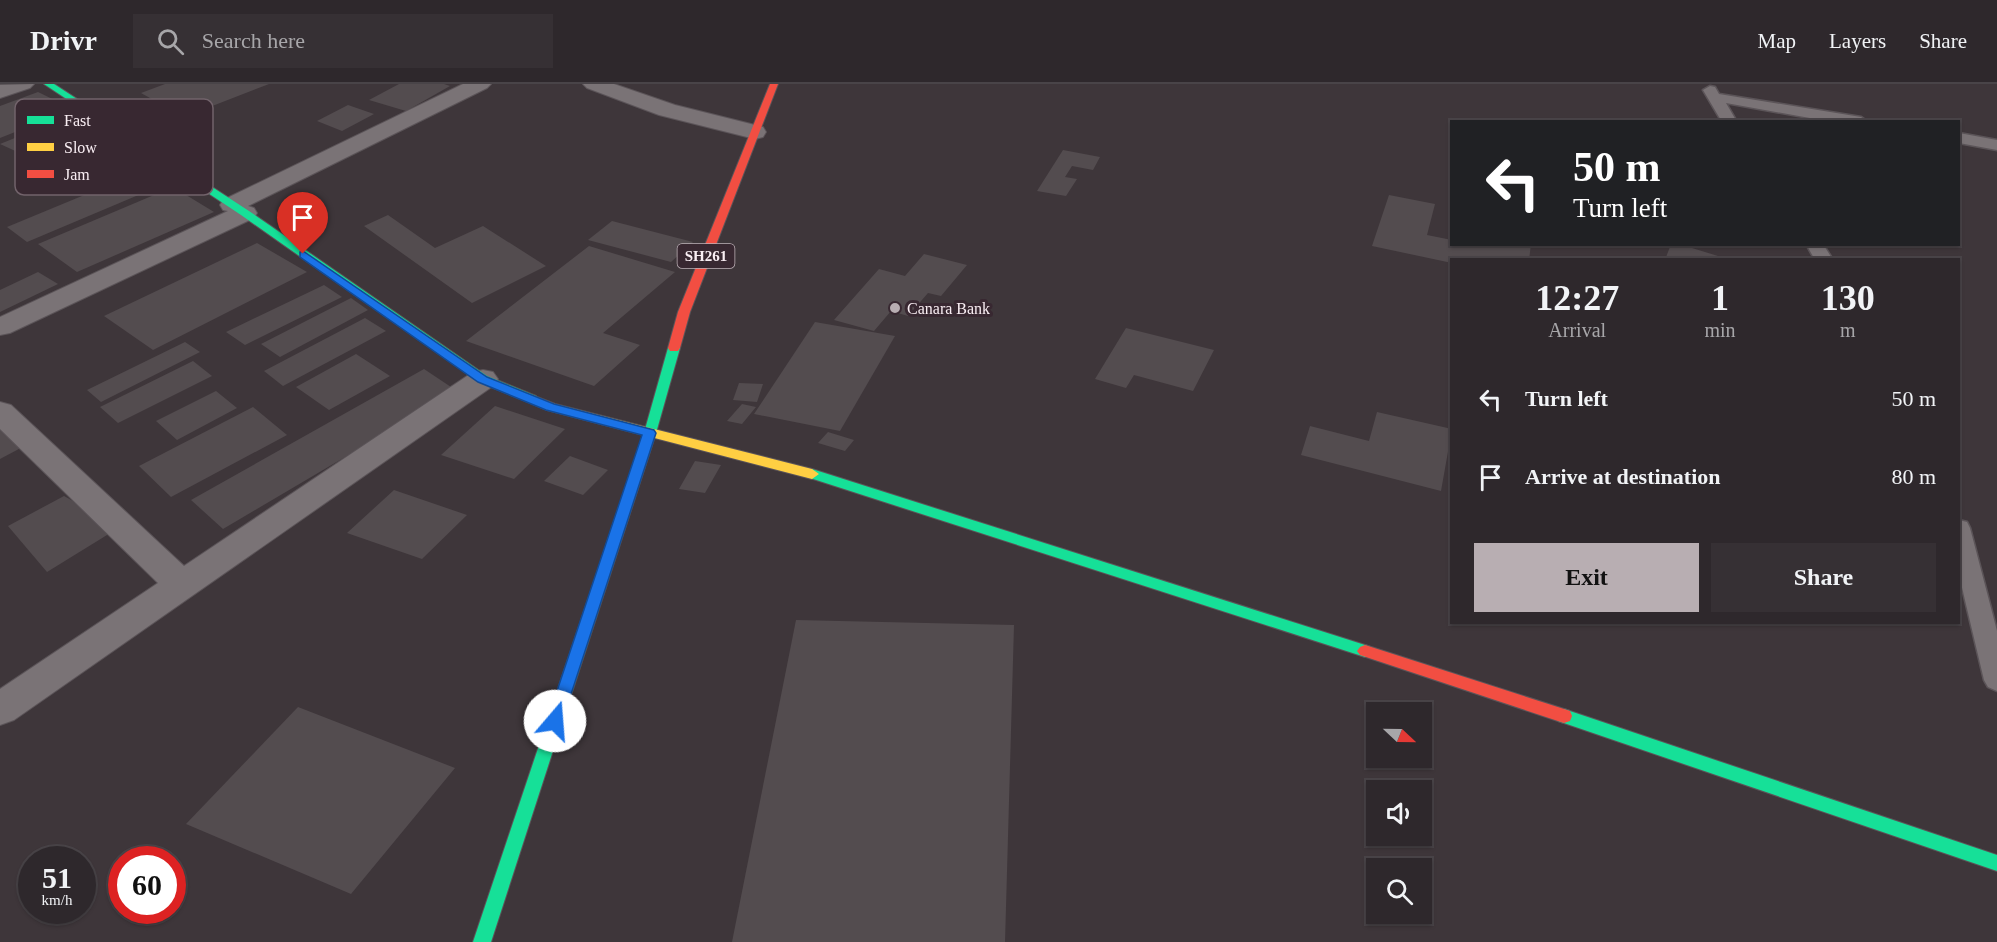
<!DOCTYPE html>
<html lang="en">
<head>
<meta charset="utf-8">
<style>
	:root { --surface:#2e282c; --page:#363034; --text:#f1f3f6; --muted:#a7a6a9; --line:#494448; --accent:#b8aeb2 }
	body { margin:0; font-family:Georgia,serif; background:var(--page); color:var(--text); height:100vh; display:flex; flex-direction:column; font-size:22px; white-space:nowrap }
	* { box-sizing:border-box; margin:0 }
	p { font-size:20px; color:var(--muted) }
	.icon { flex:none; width:33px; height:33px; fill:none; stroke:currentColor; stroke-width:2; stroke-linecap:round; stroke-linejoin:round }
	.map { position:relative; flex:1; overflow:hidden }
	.sheet { position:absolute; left:1450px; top:174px; width:510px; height:366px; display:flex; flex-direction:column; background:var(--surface); border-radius:0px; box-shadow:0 2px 4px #0004,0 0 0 2px var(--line) }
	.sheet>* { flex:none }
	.banner { position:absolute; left:1450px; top:36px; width:510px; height:126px; border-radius:0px; box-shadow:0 2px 4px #0004,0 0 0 2px var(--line); background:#202124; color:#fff; overflow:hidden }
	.needle { width:39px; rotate:112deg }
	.buttons { position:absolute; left:1366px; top:618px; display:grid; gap:12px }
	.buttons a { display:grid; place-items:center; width:66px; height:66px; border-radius:0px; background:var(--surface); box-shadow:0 2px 4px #0004,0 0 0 2px var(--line); font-size:30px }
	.speed { position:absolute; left:18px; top:762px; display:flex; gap:12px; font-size:30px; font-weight:700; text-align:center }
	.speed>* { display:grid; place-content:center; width:78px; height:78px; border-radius:50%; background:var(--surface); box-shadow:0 2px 4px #0004,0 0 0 2px var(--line); line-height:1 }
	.speed small { font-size:15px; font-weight:400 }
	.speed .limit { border:9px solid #d22; background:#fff; color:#111 }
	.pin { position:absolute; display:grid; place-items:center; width:51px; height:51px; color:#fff; margin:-62px -26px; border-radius:50% 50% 50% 0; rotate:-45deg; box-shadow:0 0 6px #0007 }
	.pin .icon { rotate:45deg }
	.me { position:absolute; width:66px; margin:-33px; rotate:18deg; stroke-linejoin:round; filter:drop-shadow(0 0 4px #0008) }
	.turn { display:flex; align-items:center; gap:21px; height:126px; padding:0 24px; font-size:27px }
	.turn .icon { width:78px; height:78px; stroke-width:2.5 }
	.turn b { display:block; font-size:42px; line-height:51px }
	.eta { display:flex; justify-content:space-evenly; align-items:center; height:102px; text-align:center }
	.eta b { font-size:36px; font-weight:700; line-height:42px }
	.action { display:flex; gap:12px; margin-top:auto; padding:12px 24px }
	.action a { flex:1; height:69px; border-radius:0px; background:var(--accent); color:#111; font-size:24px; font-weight:700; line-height:69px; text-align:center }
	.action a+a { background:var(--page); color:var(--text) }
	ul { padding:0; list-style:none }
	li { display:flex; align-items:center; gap:18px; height:78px; padding:0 24px }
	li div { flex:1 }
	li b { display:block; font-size:22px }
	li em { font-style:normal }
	header { display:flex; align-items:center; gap:36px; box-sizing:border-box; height:84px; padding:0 30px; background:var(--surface); border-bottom:2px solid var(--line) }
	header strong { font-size:28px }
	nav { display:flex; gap:33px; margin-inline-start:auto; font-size:21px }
	.search { width:420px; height:54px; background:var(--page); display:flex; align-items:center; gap:15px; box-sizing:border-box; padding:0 21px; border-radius:0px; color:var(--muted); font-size:22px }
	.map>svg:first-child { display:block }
	.building { fill:#534c4f }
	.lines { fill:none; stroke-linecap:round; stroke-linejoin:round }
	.lane-casing { stroke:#5b5458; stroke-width:3 }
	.street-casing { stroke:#5b5458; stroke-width:2 }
	.fast-casing { stroke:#5b5458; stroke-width:2 }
	.slow-casing { stroke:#5b5458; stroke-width:2 }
	.jam-casing { stroke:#5b5458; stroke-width:2 }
	.lane { fill:#7a7376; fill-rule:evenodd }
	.street { fill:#7a7376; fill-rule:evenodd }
	.fast { fill:#16e098; fill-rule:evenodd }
	.slow { fill:#ffcf43; fill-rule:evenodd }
	.jam { fill:#f24e42; fill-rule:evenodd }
	.route { fill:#1a73e8; stroke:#114b97; stroke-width:1.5 }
	.poi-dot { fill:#b8aeb2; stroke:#382831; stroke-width:2 }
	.labels { text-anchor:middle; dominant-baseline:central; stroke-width:6; stroke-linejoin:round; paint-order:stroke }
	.shield { fill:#382831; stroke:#bfb3b9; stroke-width:1.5 }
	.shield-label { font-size:15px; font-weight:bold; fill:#f9eef3 }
	.poi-label { font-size:16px; fill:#f9eef3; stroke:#382831; text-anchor:start }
	.key { fill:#382831; stroke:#72636b; stroke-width:1.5 }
	.key-label { font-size:16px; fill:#f9eef3 }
</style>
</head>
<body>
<header>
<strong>Drivr</strong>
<div class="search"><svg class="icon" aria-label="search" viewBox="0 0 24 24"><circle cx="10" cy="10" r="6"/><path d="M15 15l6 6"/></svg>Search here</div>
<nav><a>Map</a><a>Layers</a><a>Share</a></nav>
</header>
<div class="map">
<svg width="1997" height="858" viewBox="0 0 1997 858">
	<rect width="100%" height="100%" fill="#3e363a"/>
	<g class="building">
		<polygon points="165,0 269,0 184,33 141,9"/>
		<polygon points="399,0 444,0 450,2 406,27 369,16"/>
		<polygon points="38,8 73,25 0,54 0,22"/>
		<polygon points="348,21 374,30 342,47 317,37"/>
		<polygon points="62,35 96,49 35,76 0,60"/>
		<polygon points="1063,66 1100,73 1093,86 1072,82 1065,93 1077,95 1066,112 1037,107"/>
		<polygon points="152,83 174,96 27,158 7,143"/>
		<polygon points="173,103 214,128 77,188 38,160"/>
		<polygon points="1389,111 1435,120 1427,151 1452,156 1452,160 1531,160 1529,176 1452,176 1452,179 1372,162"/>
		<polygon points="388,131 435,164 483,142 546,182 472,219 364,142"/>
		<polygon points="612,137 693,158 671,178 588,156"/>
		<polygon points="257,159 307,188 153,266 104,232"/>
		<polygon points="1671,160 1679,160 1731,176 1665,176"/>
		<polygon points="589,162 675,188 603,249 640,261 594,302 466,257"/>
		<polygon points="924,170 967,181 941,212 928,209 908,232 891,227 874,247 834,236 879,185 905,192"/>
		<polygon points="38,188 58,200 0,228 0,206"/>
		<polygon points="324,201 342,213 245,261 226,248"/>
		<polygon points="351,214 368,226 280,273 261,260"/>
		<polygon points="365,234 386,247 283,302 264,287"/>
		<polygon points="815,238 895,252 840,347 754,330"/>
		<polygon points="1126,244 1214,266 1193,307 1134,291 1126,304 1095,295"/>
		<polygon points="185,258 200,268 101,318 87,306"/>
		<polygon points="356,270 390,292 329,326 296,303"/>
		<polygon points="193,277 212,292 118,339 100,323"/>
		<polygon points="424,285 457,307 223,445 191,416"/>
		<polygon points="739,299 763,300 757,318 733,316"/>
		<polygon points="216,307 237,324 177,356 156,337"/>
		<polygon points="742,320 756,323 742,340 727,337"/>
		<polygon points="495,322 565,345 514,395 441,371"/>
		<polygon points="253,323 287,351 171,413 139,382"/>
		<polygon points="0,328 32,358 0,375"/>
		<polygon points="1377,328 1452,345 1441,407 1301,371 1310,342 1369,357"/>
		<polygon points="828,348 854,356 845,367 818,359"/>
		<polygon points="570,372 608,386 583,411 544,397"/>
		<polygon points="695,377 721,381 705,409 679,405"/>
		<polygon points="394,406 467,431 422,475 347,449"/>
		<polygon points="64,412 120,443 47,488 8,442"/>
		<polygon points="796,536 1014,541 1005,858 732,858"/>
		<polygon points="298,623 455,684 351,810 186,740"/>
	</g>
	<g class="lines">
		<defs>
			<g id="lane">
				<polygon points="1710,2 1715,3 1719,10 1861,33 1868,38 1832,38 1726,19 1737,38 1722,38 1703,6"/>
				<polygon points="1959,49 1997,56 1997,66 1959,59"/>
				<polygon points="1806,160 1823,160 1833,176 1815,176"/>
				<polygon points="1959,436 1967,438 1970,444 1997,547 1997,607 1988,603 1984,596 1959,491"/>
			</g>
			<g id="street">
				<polygon points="34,0 30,4 0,14 0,1"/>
				<polygon points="463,0 491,0 487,4 248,122 254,124 257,129 254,134 10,249 0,251 0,233 228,127 223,126 220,121 223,116"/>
				<polygon points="583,0 614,0 675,21 763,43 766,48 763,53 755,55 659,31 587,4"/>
				<polygon points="483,286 493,288 498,295 493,302 14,636 0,641 0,605 158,499 0,345 0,318 11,321 184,482 473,288"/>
			</g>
			<g id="fast">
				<polygon points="44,0 54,0 249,127 487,292 536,312 538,315 536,318 528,318 479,298 241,131"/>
				<polygon points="674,260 680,264 656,349 491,858 473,858 644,349 668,264"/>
				<polygon points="812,385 1365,561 1370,563 1373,567 1370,571 1365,573 807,393 805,390 807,387"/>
				<polygon points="1564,625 1997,771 1997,787 1558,637 1556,632 1558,627"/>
			</g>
			<polygon id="slow" points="532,311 555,320 812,385 819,390 812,395 547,326 528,318 526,315 528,312"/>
			<g id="jam">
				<polygon points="770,0 778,0 690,228 680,264 678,267 670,267 668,264 678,228"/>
				<polygon points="1365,561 1564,625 1570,627 1572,632 1570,637 1564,639 1360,571 1357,567 1360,563"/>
			</g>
		</defs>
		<use href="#lane" class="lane-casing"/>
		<use href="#street" class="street-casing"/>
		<use href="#fast" class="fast-casing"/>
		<use href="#slow" class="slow-casing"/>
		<use href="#jam" class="jam-casing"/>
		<use href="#lane" class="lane"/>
		<use href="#street" class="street"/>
		<use href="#fast" class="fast"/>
		<use href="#slow" class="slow"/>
		<use href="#jam" class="jam"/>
	</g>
	<polygon class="route" points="303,167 487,293 554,320 654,346 656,349 561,641 555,643 549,641 547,637 642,351 546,326 478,298 300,173 300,168"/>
	<circle class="poi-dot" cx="895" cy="224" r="6"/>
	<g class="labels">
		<rect class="shield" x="677.5" y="160" width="57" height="24" rx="4.5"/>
		<g class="shield-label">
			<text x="706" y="172">SH261</text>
		</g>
		<g class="poi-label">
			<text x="907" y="224">Canara Bank</text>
		</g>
	</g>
	<rect x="15" y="15" width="198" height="96" rx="9" class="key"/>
	<rect x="27" y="32" width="27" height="8" fill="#16e098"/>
	<rect x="27" y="59" width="27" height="8" fill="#ffcf43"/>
	<rect x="27" y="86" width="27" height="8" fill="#f24e42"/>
	<g class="key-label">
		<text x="64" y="42">Fast</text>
		<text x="64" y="69">Slow</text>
		<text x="64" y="96">Jam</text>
	</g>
</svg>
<div class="buttons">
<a><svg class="needle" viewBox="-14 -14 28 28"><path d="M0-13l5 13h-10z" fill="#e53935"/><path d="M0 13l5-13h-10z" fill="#a7a6a9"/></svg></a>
<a><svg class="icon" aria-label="sound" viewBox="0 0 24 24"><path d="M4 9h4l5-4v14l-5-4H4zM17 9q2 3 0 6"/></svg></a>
<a><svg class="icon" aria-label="search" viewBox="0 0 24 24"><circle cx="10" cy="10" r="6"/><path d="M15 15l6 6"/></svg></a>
</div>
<div class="speed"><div>51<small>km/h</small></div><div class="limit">60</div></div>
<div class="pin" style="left:303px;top:170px;background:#d93025"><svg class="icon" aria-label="arrive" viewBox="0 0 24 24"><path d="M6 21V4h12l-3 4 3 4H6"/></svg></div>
<svg class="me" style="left:555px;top:637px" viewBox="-20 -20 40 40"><circle r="19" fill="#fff"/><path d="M0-13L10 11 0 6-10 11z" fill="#1a73e8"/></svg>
<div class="banner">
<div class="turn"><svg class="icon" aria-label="left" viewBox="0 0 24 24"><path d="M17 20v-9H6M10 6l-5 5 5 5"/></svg><div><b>50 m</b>Turn left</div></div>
</div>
<section class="sheet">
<div class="eta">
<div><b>12:27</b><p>Arrival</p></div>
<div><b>1</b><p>min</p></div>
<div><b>130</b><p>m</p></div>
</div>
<ul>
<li><svg class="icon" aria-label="left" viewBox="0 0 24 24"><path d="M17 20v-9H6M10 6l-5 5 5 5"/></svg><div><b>Turn left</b></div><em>50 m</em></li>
<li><svg class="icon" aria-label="arrive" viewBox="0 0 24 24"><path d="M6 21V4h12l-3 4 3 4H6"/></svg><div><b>Arrive at destination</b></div><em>80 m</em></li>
</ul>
<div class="action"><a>Exit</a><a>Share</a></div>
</section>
</div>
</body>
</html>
